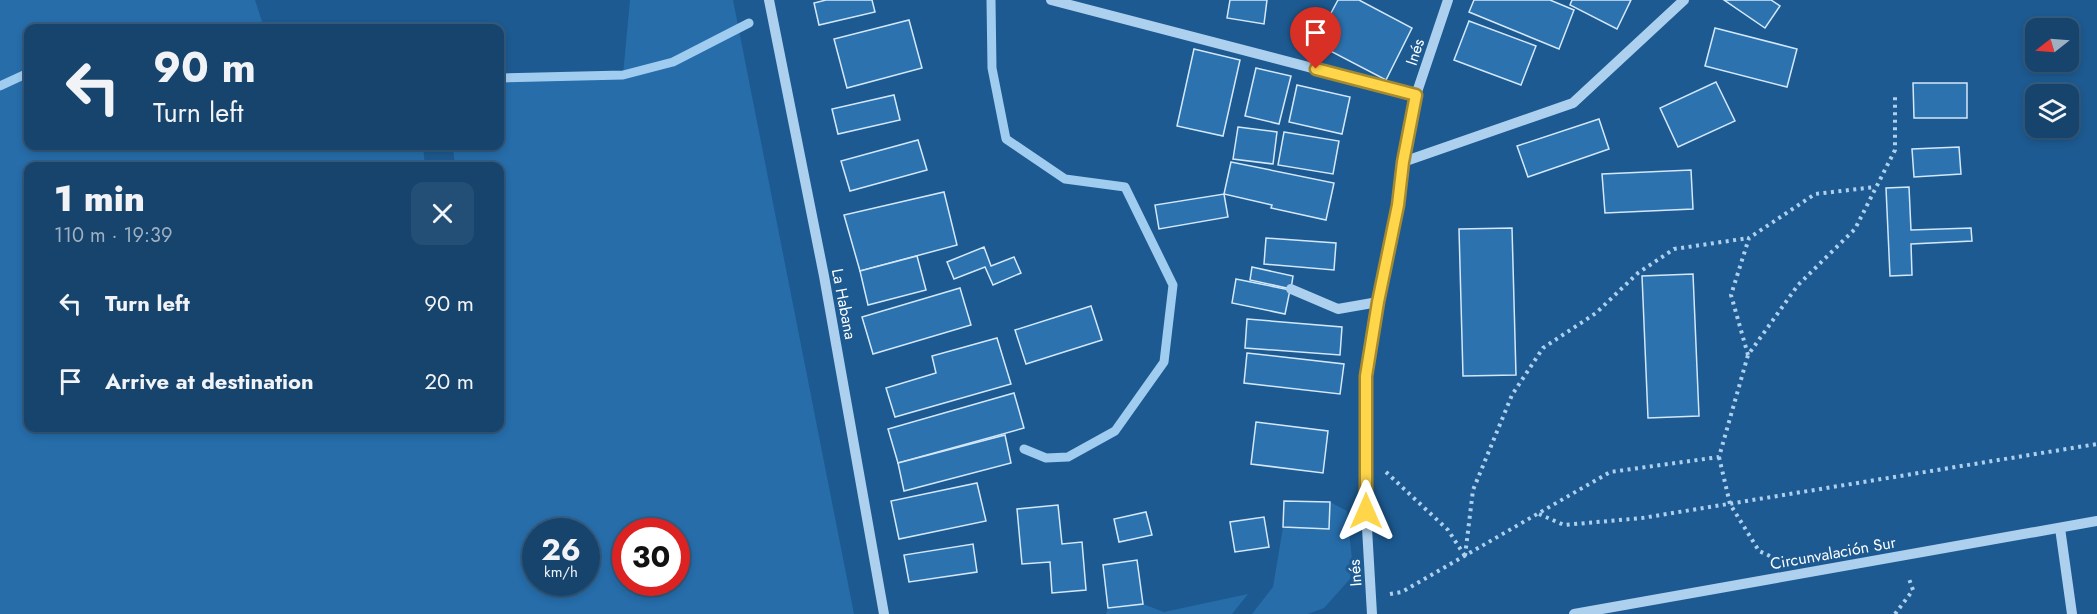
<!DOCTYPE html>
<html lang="en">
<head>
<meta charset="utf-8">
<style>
	:root { --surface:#16446d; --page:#234e75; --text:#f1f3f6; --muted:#9eb0c2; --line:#355c80 }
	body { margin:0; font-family:Jost,sans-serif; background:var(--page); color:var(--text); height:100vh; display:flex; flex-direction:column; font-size:22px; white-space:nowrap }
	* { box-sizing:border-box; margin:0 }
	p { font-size:20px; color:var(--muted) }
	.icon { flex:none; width:33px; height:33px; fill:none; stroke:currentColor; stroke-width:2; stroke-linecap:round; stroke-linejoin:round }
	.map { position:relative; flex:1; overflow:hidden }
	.panel { position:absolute; left:24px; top:162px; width:480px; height:270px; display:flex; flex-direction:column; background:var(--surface); border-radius:12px; box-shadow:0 3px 9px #0003,0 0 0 2px var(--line) }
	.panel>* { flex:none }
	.banner { position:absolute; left:24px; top:24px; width:480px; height:126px; border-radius:12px; box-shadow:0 3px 9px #0003,0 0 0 2px var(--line); background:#16446d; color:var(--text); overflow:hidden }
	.needle { width:39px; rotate:253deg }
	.buttons { position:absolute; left:2025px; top:18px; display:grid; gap:12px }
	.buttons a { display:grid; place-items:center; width:54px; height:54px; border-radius:12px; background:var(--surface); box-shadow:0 3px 9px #0003,0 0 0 2px var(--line); font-size:30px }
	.speed { position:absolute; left:522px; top:518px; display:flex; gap:12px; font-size:30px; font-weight:700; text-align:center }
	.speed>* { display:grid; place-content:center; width:78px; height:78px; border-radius:50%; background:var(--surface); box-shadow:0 3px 9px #0003,0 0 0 2px var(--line); line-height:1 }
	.speed small { font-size:15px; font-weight:400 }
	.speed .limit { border:9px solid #d22; background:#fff; color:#111 }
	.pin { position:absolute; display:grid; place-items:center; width:51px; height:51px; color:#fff; margin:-62px -26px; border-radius:50% 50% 50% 0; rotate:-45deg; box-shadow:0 0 6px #0007 }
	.pin .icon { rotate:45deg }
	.me { position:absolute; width:66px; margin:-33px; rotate:0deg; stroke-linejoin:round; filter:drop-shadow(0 0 4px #0008) }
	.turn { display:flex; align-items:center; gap:21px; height:126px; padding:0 30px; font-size:27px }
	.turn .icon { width:78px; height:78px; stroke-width:2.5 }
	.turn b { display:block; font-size:42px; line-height:51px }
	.round { display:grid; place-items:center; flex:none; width:63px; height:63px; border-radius:12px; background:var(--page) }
	.headline { display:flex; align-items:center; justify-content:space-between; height:102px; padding:0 30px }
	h1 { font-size:36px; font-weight:800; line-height:45px }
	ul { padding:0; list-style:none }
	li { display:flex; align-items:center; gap:18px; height:78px; padding:0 30px }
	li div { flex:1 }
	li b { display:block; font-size:22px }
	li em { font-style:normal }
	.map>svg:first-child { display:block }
	.green { fill:#266daa; fill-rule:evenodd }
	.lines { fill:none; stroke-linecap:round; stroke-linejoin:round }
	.stream { stroke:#a0ccf0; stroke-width:9 }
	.building { fill:#2c72af; stroke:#d3e8fa; stroke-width:1.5 }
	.path { stroke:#add0ee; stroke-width:4; stroke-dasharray:3 4.5; stroke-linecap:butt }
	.minor { stroke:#add0ee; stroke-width:10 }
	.route-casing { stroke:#a68a30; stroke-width:15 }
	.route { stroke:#ffd54a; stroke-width:10 }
	.labels { text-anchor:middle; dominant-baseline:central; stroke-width:6; stroke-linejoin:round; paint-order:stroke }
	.street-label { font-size:16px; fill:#fff; stroke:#1d5a91 }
</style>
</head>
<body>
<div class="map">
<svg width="2097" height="614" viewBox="0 0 2097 614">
	<rect width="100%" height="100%" fill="#1d5a91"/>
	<g class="green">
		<path d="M0 0H255L264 28H28V146H423L425 166H28V428H500V166H455L453 146H500V78L623 75 630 0H733L854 614H0ZM536 531H586V582H536ZM626 531H676V582H626Z"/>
		<polygon points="1284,501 1330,502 1347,511 1352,560 1350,579 1324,608 1308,614 1252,614 1273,587 1283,527"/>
		<polygon points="1248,594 1232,614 1106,614 1108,608 1143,604 1164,612"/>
	</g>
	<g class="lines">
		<g class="stream">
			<polyline points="991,0 992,68 1006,139 1065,179 1125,187 1173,285 1164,362 1115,431 1068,457 1046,458 1024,449"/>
			<polyline points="500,78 623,75 673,62 749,23"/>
			<polyline points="0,86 28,73"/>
		</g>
	</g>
	<g class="building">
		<polygon points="826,0 872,0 875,12 819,25 814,3"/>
		<polygon points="1230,0 1267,0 1264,24 1227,18"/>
		<polygon points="1338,0 1359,0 1412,28 1386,80 1315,43"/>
		<polygon points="1474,0 1550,0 1574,10 1559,49 1469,12"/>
		<polygon points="1572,0 1631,0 1617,29 1570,5"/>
		<polygon points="1724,0 1771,0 1780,6 1765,28"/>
		<polygon points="909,20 922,68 847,88 834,39"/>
		<polygon points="1469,21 1536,46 1521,85 1454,60"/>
		<polygon points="1715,28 1797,49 1787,87 1705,66"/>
		<polygon points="1194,49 1240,60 1223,136 1177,126"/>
		<polygon points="1256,68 1291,76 1279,124 1245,116"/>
		<polygon points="1716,82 1735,121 1678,147 1660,108"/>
		<polygon points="1913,83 1967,83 1967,118 1914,118"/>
		<polygon points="1297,85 1350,97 1342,134 1289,122"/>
		<polygon points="894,95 900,120 838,134 832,109"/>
		<polygon points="1599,119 1609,149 1528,177 1517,146"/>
		<polygon points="1238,127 1277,132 1273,164 1233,159"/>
		<polygon points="1284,132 1339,141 1333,174 1278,165"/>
		<polygon points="918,140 927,170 850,191 841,161"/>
		<polygon points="1959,147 1961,174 1914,177 1912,149"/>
		<polygon points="1231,162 1334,183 1326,220 1271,208 1272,205 1224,194"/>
		<polygon points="1691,170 1693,209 1605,213 1602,174"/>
		<polygon points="1909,187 1911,230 1971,228 1972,241 1911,244 1912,275 1890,276 1886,188"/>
		<polygon points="944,192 957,245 860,271 844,215"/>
		<polygon points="1224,194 1228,217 1159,229 1155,205"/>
		<polygon points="1512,228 1516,375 1463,376 1459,229"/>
		<polygon points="1266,238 1336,243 1334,270 1264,264"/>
		<polygon points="984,247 991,266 1014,257 1021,273 993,285 985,267 954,279 947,262"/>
		<polygon points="917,256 926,290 868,305 860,271"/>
		<polygon points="1252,267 1293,276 1291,289 1250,280"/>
		<polygon points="1693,274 1699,416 1648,418 1642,276"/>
		<polygon points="1236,279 1290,290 1285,314 1232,303"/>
		<polygon points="960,288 971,325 873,354 862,317"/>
		<polygon points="1091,306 1102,340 1026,364 1015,330"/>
		<polygon points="1247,319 1342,327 1340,355 1245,348"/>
		<polygon points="997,338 1011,384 895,417 886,388 936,373 932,356"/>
		<polygon points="1247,353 1344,364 1340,394 1244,383"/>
		<polygon points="1014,393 1024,428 898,463 888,429"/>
		<polygon points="1256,422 1328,431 1323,473 1251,464"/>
		<polygon points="1005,435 1011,463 904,491 898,463"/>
		<polygon points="977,483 986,521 899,539 891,501"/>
		<polygon points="1284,501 1330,502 1329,529 1283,527"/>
		<polygon points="1058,505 1062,544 1082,542 1086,590 1052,593 1050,562 1022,564 1017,509"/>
		<polygon points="1146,512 1152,535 1119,542 1114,519"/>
		<polygon points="1264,517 1269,547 1235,552 1230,522"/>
		<polygon points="973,544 977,572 909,582 904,555"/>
		<polygon points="1137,560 1143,604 1108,608 1103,565"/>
	</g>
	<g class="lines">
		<g class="path">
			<polyline points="1748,355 1731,295 1749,238 1815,194 1875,187"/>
			<polyline points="1719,457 1730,504 1759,551 1772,557"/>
			<polyline points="1386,472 1448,530 1465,556"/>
			<polyline points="1539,514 1564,525 1642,518 2097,444"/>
			<polyline points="1465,556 1473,490 1512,395 1543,348 1596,313 1638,273 1674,249 1749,238"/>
			<polyline points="1390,594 1402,592 1610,472 1719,457 1748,355 1798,285 1855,229 1895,150 1895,93"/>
			<polyline points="1895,614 1913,590 1908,576"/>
		</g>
		<g class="minor">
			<polyline points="769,0 824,276 884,614"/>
			<polyline points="1051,0 1416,95"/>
			<polyline points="1403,162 1573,103 1684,0"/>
			<polyline points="1291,289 1338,309 1378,302"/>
			<polyline points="2060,528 2072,614"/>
			<polyline points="1372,614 1366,511 1366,376 1378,302 1398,205 1403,162 1416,95 1448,0"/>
			<polyline points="1574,614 2097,521"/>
		</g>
	</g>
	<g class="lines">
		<defs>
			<polyline id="route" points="1316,69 1416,95 1403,162 1398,205 1378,302 1366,376 1366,511"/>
		</defs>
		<use href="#route" class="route-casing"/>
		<use href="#route" class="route"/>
	</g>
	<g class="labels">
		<g class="street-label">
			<text transform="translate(1415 52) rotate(-72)">Inés</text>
			<text transform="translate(844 304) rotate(79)">La Habana</text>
			<text transform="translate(1833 553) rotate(-10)">Circunvalación Sur</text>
			<text transform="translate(1355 573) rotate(-94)">Inés</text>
		</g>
	</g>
</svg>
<div class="buttons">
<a><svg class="needle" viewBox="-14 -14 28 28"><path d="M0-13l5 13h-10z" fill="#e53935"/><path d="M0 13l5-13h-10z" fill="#9eb0c2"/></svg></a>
<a><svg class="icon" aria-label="layers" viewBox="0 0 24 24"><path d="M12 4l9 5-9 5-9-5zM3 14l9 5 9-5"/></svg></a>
</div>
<div class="speed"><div>26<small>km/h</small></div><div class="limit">30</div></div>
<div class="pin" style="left:1316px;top:69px;background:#d93025"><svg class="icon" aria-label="arrive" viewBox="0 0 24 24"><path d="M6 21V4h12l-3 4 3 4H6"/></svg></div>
<svg class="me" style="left:1366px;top:511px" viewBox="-20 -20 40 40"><path d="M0-17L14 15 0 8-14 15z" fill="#ffd54a" stroke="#fff" stroke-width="4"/></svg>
<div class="banner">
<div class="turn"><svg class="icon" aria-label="left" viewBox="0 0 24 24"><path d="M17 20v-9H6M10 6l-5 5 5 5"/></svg><div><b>90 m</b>Turn left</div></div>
</div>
<section class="panel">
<div class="headline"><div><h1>1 min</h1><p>110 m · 19:39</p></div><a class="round"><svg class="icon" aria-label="close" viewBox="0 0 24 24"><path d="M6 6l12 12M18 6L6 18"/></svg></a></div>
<ul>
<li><svg class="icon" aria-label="left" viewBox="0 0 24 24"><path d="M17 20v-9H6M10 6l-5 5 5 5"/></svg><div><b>Turn left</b></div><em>90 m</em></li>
<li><svg class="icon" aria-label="arrive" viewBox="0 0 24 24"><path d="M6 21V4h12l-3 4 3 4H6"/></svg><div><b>Arrive at destination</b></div><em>20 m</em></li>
</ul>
</section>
</div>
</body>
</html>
